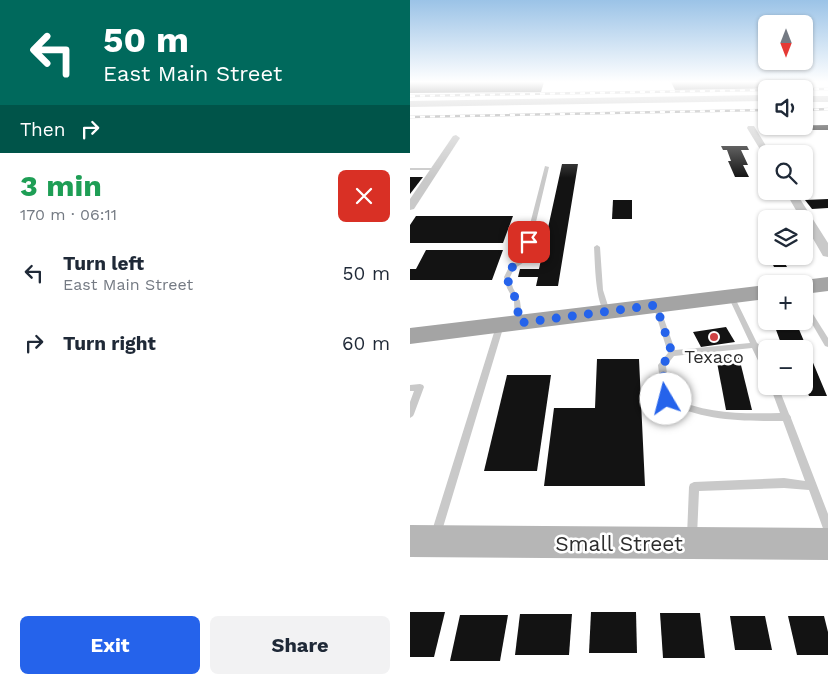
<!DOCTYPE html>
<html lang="en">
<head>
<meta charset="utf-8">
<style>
	:root { --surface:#fff; --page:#f2f2f3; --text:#1f2937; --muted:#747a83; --accent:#2563eb }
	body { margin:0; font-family:"Work Sans",sans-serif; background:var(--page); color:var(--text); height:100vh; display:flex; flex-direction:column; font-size:19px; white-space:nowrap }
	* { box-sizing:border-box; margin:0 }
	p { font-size:16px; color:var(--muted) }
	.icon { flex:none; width:28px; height:28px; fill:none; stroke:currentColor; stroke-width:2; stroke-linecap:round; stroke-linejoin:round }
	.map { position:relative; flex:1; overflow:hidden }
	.drawer { display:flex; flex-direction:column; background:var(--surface); width:410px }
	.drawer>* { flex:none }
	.hud { background:#00695c; color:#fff; overflow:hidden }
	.needle { width:32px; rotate:180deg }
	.buttons { position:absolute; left:348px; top:15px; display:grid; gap:10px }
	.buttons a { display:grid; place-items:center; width:55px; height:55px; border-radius:8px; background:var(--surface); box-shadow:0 1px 4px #0004; font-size:25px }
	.pin { position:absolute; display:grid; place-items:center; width:42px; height:42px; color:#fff; margin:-21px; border-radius:10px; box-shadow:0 2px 8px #0006 }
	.me { position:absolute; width:55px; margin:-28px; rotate:352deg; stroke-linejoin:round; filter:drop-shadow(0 0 4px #0008) }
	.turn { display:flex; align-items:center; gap:18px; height:105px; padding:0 20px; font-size:22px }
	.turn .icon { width:65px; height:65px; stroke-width:2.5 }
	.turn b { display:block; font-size:35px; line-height:42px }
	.then { display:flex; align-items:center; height:48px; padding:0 20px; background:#0003; gap:10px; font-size:19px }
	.round { display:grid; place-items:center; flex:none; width:52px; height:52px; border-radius:8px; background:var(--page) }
	.overview { display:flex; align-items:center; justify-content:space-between; height:85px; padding:0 20px }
	h1 { font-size:30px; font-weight:700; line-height:38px; color:#1e9e55 }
	.button { display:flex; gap:10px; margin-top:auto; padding:10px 20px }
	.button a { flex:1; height:58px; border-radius:8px; background:var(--accent); color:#fff; font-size:20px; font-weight:700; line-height:58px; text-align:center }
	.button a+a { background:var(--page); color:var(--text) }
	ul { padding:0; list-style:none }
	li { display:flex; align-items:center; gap:15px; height:70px; padding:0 20px }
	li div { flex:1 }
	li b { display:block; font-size:19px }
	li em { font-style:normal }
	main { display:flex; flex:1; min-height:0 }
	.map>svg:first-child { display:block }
	.building { fill:#131313 }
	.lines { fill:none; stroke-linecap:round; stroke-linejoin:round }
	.lane { fill:#c9c9c9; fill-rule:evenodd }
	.street { fill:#c9c9c9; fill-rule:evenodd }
	.secondary { fill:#b6b6b6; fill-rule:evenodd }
	.primary { fill:#a4a4a4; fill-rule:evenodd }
	.rail-casing { stroke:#818181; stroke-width:2.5 }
	.rail { stroke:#fff; stroke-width:2; stroke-dasharray:5; stroke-linecap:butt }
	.route { stroke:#2563eb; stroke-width:9; stroke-dasharray:0 16.2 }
	.poi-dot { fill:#ce4244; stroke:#fff; stroke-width:2 }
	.labels { text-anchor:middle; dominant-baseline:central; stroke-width:5; stroke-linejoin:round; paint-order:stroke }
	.poi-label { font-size:18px; fill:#2c2c2c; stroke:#fff }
	.near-street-label { font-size:21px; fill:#2c2c2c; stroke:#fff }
</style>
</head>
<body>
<main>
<section class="drawer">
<div class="hud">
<div class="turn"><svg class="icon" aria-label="left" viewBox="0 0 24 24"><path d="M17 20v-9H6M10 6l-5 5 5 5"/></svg><div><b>50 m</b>East Main Street</div></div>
<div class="then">Then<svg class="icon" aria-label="right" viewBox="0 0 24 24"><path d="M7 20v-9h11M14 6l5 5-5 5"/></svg></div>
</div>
<div class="overview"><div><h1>3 min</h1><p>170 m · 06:11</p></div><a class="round" style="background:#d93025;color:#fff"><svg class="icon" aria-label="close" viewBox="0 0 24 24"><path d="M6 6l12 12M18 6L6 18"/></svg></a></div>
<ul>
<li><svg class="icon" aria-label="left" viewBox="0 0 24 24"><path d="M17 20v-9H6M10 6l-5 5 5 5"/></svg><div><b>Turn left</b><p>East Main Street</p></div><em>50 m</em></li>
<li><svg class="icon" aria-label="right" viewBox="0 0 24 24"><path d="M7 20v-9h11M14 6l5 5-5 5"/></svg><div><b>Turn right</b></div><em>60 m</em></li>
</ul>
<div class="button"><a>Exit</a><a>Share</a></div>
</section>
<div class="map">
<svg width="418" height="684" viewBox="0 0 418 684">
	<rect width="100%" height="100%" fill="#fff"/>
	<g class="building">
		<polygon points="0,82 134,82 131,92 0,93"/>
		<polygon points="261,82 378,82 385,88 265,90"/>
		<polygon points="418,125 418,130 357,130 354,126"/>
		<polygon points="311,146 337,146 339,150 331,150 338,165 333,165 339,177 325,177 318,161 321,161 317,150 313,150"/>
		<polygon points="152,164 168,164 148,286 126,286 128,277 108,277 110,269 129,269"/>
		<polygon points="0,177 13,177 0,194"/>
		<polygon points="418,199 418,208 402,209 395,200"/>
		<polygon points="203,200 222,200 222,219 202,219"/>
		<polygon points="6,216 103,216 93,243 0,243 0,225"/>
		<polygon points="348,221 356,221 356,249 350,235 354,235"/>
		<polygon points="16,250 93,250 82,280 0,280 0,269 6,269"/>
		<polygon points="359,256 371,256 377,267 364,267"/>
		<polygon points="316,327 325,342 291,347 283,332"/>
		<polygon points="365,327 388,327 417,396 399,396 396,389 387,388 387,386 394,386 394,349 373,349"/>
		<polygon points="306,357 329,357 342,410 316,410"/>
		<polygon points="187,359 229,359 235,486 134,486 144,408 185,408"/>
		<polygon points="97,375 141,375 127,471 74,471"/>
		<polygon points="0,612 35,612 24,657 0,657"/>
		<polygon points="181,612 226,612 227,653 179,653"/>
		<polygon points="250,613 290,613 295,658 253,658"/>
		<polygon points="110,614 162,614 159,655 105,655"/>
		<polygon points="50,615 98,615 90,661 40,661"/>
		<polygon points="320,616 355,616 362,650 325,650"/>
		<polygon points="378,616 414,616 418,632 418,655 387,655"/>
	</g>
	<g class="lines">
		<g class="lane">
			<polygon points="135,166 139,167 117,260 104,269 100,277 103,288 110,301 113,323 109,325 105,323 104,301 97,288 94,277 99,267 111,259"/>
			<polygon points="0,168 25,168 27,169 25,170 0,170"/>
			<path d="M187 245 190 247 193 290 200 312 197 314C185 307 185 261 184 247Z"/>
			<path d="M321 294 324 296 347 343 350 345 349 346 356 361V372L353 371 342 348 264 356 256 366 260 397C296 414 331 414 370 413L360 386H368L379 414 381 417V418L418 514V532L414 531 399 490 374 488 289 491 287 536 286 540 282 541 278 540 277 536 279 487 280 484 284 482 374 478 395 481 373 421C328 421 294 421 253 401L252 399 248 365 258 353 243 305 244 303H248L249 305 265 350 340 343 318 296Z"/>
			<polygon points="394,303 396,303 418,338 418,347 415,346 394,310"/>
			<polygon points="87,323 93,323 94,325 31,534 30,538 26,539 22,538 21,534"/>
			<polygon points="10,384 13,385 14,387 4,414 3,416 0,418 0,402 4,391 0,391 0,385"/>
		</g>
		<g class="street">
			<polygon points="338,126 344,126 361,154 354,156 337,128"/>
			<polygon points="46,135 50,138 4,209 0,210 0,199 43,136"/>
			<polygon points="375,191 385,191 418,243 418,257 413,256 394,223 394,219 391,219"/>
		</g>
		<g class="secondary">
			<polygon points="356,95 356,101 0,107 0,101"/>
			<rect x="394" y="96" width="24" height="6"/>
			<polygon points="0,525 418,528 418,560 0,557"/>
		</g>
		<g class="primary">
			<polygon points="418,277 418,291 394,294 394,284 385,284 394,280"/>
			<polygon points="356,285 356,299 0,344 0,328"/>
		</g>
		<defs>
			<g id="rail">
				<polyline points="394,89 418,89"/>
				<polyline points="0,96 356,90"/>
				<polyline points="394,110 418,109"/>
				<polyline points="0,117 356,110"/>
			</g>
		</defs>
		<use href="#rail" class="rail-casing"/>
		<use href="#rail" class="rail"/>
	</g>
	<linearGradient id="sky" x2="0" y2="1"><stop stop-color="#9bc3e7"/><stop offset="0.46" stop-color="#fff"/><stop offset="1" stop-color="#fff" stop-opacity="0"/></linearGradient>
	<rect width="418" height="178" fill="url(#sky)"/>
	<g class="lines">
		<polyline class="route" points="119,242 114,260 101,268 97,277 100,288 107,301 109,323 246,305 262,353 252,365 256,399"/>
	</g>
	<circle class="poi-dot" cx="304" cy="337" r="5"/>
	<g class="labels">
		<g class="poi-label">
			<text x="304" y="356">Texaco</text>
		</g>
		<g class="near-street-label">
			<text x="209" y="543">Small Street</text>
		</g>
	</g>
</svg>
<div class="buttons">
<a><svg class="needle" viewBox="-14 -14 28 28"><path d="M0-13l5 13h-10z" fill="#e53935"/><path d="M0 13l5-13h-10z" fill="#747a83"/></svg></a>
<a><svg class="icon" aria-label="sound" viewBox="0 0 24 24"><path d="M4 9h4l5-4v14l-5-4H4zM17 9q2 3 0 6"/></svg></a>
<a><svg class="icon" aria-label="search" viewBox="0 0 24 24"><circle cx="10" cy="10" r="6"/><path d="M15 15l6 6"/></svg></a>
<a><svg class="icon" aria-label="layers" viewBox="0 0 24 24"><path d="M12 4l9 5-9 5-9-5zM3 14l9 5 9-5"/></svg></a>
<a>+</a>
<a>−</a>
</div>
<div class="pin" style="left:119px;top:242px;background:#d93025"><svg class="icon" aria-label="arrive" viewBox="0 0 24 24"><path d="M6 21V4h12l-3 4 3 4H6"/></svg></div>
<svg class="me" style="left:256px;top:399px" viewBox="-20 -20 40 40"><circle r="19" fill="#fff"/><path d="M0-13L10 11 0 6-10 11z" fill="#2563eb"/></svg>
</div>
</main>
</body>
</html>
